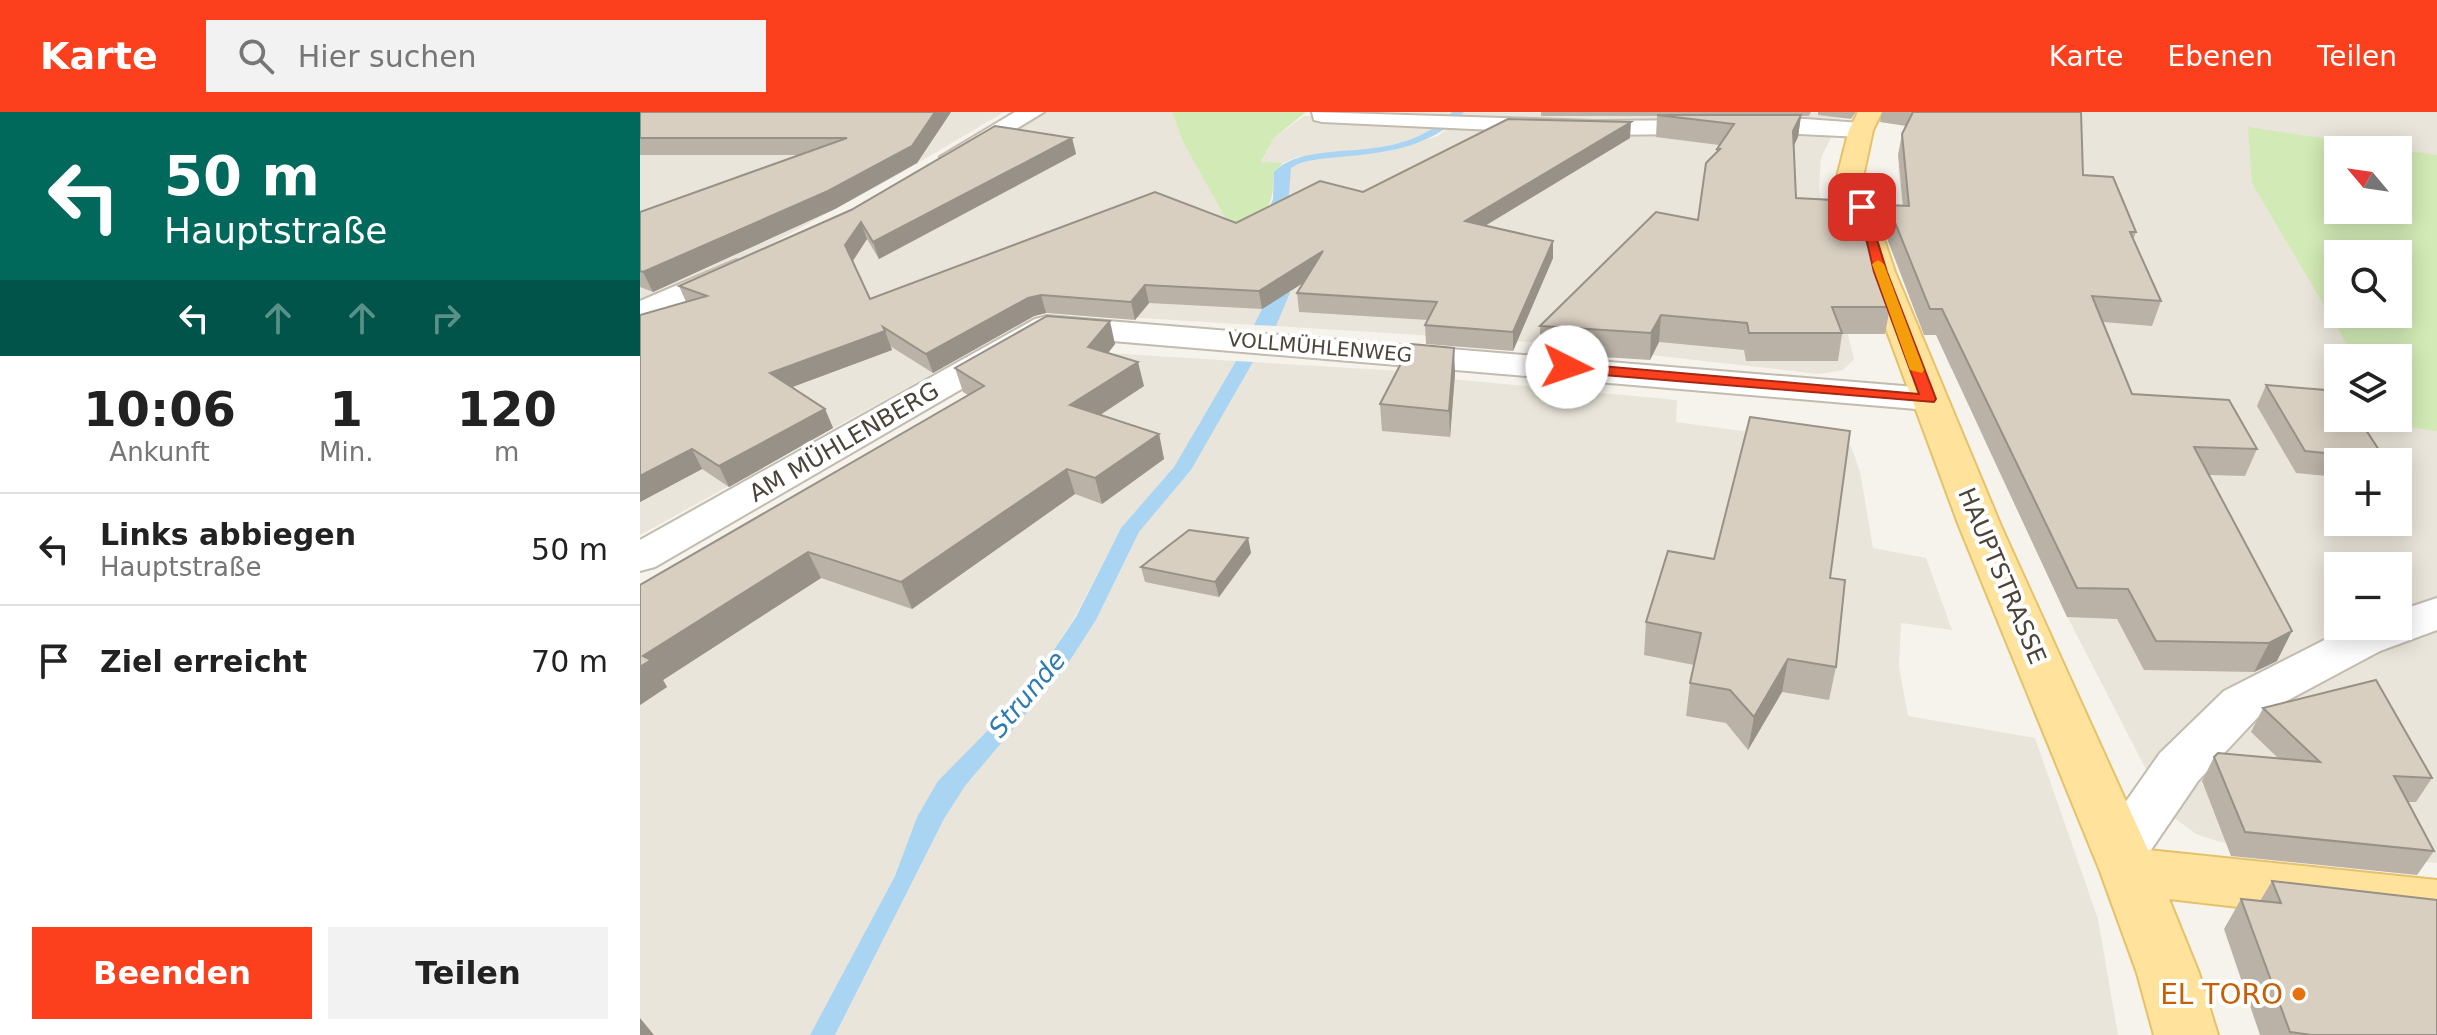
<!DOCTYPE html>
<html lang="de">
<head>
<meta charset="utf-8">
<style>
	:root { --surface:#fff; --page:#f2f2f2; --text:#222; --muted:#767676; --line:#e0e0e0; --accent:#fc3f1d }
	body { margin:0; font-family:"DejaVu Sans",sans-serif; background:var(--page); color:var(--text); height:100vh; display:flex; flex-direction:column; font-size:30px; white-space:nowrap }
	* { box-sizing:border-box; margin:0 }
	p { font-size:26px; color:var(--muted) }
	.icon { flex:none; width:44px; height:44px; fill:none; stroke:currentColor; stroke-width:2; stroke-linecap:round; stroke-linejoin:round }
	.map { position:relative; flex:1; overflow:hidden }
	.panel { display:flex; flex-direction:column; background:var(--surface); width:640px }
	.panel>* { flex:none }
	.banner { background:#00695c; color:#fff; overflow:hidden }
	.needle { width:52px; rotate:299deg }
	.fabs { position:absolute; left:1684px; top:24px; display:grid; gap:16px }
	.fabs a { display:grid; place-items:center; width:88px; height:88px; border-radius:0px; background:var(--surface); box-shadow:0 4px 20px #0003; font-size:40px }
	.pin { position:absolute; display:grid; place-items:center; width:68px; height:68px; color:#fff; margin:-34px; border-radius:16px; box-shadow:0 4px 12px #0006 }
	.me { position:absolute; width:88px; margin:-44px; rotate:94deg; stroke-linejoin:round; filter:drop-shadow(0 0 6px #0008) }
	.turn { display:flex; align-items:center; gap:28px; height:168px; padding:0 32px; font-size:36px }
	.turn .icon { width:104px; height:104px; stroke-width:2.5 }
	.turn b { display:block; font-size:56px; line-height:68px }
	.lanes { display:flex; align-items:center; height:76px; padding:0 32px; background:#0003; justify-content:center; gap:40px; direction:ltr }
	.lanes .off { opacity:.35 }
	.eta { display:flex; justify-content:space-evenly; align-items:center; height:136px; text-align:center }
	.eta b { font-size:48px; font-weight:800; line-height:56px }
	.primary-button { display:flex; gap:16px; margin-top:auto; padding:16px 32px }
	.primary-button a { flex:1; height:92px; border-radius:0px; background:var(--accent); color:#fff; font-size:32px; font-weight:800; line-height:92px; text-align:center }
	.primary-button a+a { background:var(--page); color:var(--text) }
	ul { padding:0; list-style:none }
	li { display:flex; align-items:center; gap:24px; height:112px; padding:0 32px; border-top:2px solid var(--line) }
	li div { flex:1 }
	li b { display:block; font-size:30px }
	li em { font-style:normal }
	header { display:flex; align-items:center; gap:48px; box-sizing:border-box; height:112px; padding:0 40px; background:var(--accent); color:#fff }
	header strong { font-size:38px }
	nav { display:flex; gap:44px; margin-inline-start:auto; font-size:28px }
	.search { width:560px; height:72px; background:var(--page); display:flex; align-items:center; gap:20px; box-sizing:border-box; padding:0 28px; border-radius:0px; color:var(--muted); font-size:30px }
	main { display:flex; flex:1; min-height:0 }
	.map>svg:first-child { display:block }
	.residential { fill:#eae5da; fill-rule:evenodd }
	.green { fill:#d2eab5; fill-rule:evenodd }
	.water { fill:#a9d4f2 }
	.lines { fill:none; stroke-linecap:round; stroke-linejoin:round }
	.minor-casing { stroke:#c2bbae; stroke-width:4 }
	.major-casing { stroke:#e6c16a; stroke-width:4 }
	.minor { fill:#fff; fill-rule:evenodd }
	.major { fill:#ffe39c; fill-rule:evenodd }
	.wall { fill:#bab2a6 }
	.shaded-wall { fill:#979187 }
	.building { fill:#d8cfc1; stroke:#979187; stroke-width:2 }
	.route { fill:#fc3f1d; stroke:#a42913; stroke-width:2 }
	.slow { fill:#f59e0b }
	.food-dot { fill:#e8710a; stroke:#fff; stroke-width:3 }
	.labels { text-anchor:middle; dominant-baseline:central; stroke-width:8; stroke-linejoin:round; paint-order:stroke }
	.far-street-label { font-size:20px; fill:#4b4439; stroke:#fff }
	.street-label { font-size:24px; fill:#4b4439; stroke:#fff }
	.water-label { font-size:26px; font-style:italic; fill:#2e7ab2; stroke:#fff }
	.near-food-label { font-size:28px; fill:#c56008; stroke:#fff; text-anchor:end }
</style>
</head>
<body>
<header>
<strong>Karte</strong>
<div class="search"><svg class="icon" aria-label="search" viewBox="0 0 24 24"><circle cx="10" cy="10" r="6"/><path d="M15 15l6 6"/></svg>Hier suchen</div>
<nav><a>Karte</a><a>Ebenen</a><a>Teilen</a></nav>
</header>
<main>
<section class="panel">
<div class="banner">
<div class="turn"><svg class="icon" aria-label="left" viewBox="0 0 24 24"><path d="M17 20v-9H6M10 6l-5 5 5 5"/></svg><div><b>50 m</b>Hauptstraße</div></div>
<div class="lanes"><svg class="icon" aria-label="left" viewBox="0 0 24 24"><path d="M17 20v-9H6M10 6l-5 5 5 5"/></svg><svg class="icon off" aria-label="ahead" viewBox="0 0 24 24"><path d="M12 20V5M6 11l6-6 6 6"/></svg><svg class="icon off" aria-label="ahead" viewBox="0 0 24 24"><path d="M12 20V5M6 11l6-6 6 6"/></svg><svg class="icon off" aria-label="right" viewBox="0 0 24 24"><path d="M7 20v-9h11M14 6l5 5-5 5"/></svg></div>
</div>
<div class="eta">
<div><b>10:06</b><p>Ankunft</p></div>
<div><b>1</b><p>Min.</p></div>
<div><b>120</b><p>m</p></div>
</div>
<ul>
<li><svg class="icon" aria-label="left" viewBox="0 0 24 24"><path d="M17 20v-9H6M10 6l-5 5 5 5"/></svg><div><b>Links abbiegen</b><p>Hauptstraße</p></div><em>50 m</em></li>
<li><svg class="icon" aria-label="arrive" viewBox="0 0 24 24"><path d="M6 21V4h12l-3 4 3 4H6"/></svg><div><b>Ziel erreicht</b></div><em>70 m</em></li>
</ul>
<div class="primary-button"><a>Beenden</a><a>Teilen</a></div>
</section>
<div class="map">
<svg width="1797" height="923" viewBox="0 0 1797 923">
	<rect width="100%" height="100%" fill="#f6f3ec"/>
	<g class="residential">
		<polygon points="0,0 364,0 254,65 92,153 0,193"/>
		<polygon points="400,0 532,0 542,28 631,181 614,213 404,200 0,423 0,210"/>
		<polygon points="679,0 1203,1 1181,46 1179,77 1187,138 1214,247 1203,258 1179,262 905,231 636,214 650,181 643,158 650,56 669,48 749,39 798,24 811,14 798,13 776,27 740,37 657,45 643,51 621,51 634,26 664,4 675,4"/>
		<path d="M1275 0H1797V751L1580 730 1556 722 1529 702 1427 504 1340 319 1350 320 1325 259 1311 257 1268 155 1258 55ZM1698 38H1758V98H1698ZM1698 142H1758V202H1698ZM1698 246H1758V306H1698ZM1698 350H1758V410H1698ZM1698 454H1758V514H1698Z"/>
		<polygon points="436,239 596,249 534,355 481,416 435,505 407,548 277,705 255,764 170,923 0,923 0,479"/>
		<polygon points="613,250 760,259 769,263 1037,288 1036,310 1211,334 1220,360 1233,436 1286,446 1312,518 1261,511 1259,555 1268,604 1395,626 1458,807 1478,923 195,923 304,707 325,674 427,553 456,508 499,420 551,358"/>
	</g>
	<g class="green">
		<path d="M532 0H666L634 26 621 50 643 51 634 60C633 100 626 101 595 123L542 28Z"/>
		<path d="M1608 15 1797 43V319L1755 313 1751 306H1758V246H1715L1612 71ZM1698 38H1758V98H1698ZM1698 142H1758V202H1698Z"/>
	</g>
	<g class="water">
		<path d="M812 0H824C791 36 745 41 699 45 682 47 665 47 651 56L643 159 650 181 636 214 614 213 630 181 628 99 633 87 634 60C671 22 757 59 812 0Z"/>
		<polygon points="596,249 613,250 551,358 499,420 456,508 427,553 325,674 304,707 195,923 170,923 255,764 277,705 298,669 366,600 407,548 436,505 481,416 534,355"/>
	</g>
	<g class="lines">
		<defs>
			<g id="minor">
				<polygon points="375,0 404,0 322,50 304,50 300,45"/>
				<polygon points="672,0 958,9 1165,7 1221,11 1233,18 1221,25 1137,21 958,23 682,10 674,8"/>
				<polygon points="96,148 107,151 111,157 107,163 0,211 0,189"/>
				<polygon points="407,204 1288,276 1301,279 1306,287 1301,295 1288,298 413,224 15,455 0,459 0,428 395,207"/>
				<polygon points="1797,486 1797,518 1740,539 1620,603 1558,669 1500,754 1480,761 1460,754 1452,738 1520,641 1584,579 1706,517 1758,514 1758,499"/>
			</g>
			<polygon id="major" points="1218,0 1242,0 1233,18 1223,65 1255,160 1361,414 1508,738 1797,768 1797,818 1529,787 1559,861 1578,923 1514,923 1497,861 1460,759 1319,414 1225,160 1197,65 1209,18"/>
		</defs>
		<use href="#minor" class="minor-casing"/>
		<use href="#major" class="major-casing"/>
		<use href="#minor" class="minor"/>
		<use href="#major" class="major"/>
	</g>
	<g class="wall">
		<polygon points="0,0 311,0 277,51 195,97 13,180 0,175 0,100 159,43 0,43"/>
		<polygon points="901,0 1171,0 1169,4 1161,4 1158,25 1153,35 1156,86 1250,195 1245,222 1202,222 1198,249 1106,249 1104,238 1019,230 1010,248 900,241 900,214 1058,108 1077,37 1079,33 1016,25 1017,4 901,4"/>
		<polygon points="1178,0 1216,0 1211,7 1178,3"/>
		<polygon points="1242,0 1441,0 1443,63 1496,120 1493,128 1521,189 1512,214 1463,210 1492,282 1617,337 1605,364 1569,363 1637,549 1614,560 1504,558 1477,507 1427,505 1296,223 1284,223 1243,116 1248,93 1263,94 1258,43 1262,22 1266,14 1240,10"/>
		<polygon points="432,26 436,42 239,147 227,127 213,149 230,187 596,111 723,80 990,26 846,113 913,129 913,146 873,239 786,232 785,213 788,208 659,200 657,181 663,171 622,197 509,191 495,208 406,201 394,204 293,261 250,234 252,238 152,275 185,297 193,316 89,375 62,357 0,390 0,203 46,190 39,174 211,98"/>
		<polygon points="475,232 468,241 504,274 460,303 519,322 524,347 462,392 435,382 272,497 181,466 23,568 27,575 0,593 0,473 328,283 323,280 315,256"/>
		<polygon points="815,261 810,325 742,319 740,292"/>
		<polygon points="1626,273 1745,347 1743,350 1698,350 1698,365 1656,361 1617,294"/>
		<polygon points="608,426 611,441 579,485 505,470 501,455"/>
		<polygon points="1190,466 1196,555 1189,588 1142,580 1108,638 1086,611 1046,604 1050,571 1054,553 1004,543 1006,510"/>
		<polygon points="1623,596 1792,666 1776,690 1768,690 1794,739 1777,763 1591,744 1562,669 1574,645 1638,646 1611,620"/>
		<polygon points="1632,769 1797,923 1620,923 1584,817 1601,787 1620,789"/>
	</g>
	<g class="shaded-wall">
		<polygon points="295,0 311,0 277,51 195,97 13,180 3,160"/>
		<polygon points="1161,3 1158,25 1150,42 1153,19"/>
		<polygon points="991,10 990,26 825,126 825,109"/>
		<polygon points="432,26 436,42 239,147 233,130"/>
		<polygon points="221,110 227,127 212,150 205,133"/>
		<polygon points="913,129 913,146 873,239 873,220"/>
		<polygon points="683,139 685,157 622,197 619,179"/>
		<polygon points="505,173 509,191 495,208 491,190"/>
		<polygon points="401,183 406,201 394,204 293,261 286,242 388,186"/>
		<polygon points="1021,203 1019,230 1010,248 1011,221"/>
		<polygon points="470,209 475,232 454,259 448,235"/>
		<polygon points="245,219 252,238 139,280 130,261"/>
		<polygon points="814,236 815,261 810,325 809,299"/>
		<polygon points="498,250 504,274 437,318 430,293"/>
		<polygon points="185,297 193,316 89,375 79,354"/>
		<polygon points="519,322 524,347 462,392 455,366"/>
		<polygon points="52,337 62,357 0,390 0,364"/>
		<polygon points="427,357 435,382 272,497 261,470"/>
		<polygon points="608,426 611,441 579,485 575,470"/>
		<polygon points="168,440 181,466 23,568 27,575 0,593 0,555 3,544"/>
		<polygon points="1652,519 1637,549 1614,560 1629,531"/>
		<polygon points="1148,547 1142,580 1108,638 1114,605"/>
		<polygon points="0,906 14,923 0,923"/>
	</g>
	<g class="building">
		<polygon points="0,0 295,0 272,34 188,79 3,160 0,159 0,100 207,26 0,26"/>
		<polygon points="1273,0 1441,0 1443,63 1473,65 1496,120 1490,120 1521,189 1452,184 1492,282 1589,288 1617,337 1554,335 1652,519 1629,531 1516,529 1488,477 1437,476 1302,197 1290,197 1248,93 1269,94 1262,22"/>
		<polygon points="1017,3 1161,3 1153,19 1156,86 1212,89 1250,195 1192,195 1202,221 1109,221 1107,211 1021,203 1011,221 900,214 1016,100 1058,108 1066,51 1080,37 1077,37 1094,12"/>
		<polygon points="868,7 991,10 825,109 913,129 873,220 785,213 797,190 657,181 683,139 619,179 505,173 491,190 401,183 388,186 286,242 243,215 245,219 130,261 185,297 79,354 52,337 0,364 0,203 67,184 39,174 211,98 355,14 432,26 233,130 221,110 205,133 230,187 515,80 596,111 680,69 723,80"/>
		<polygon points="407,204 470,209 448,235 498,250 430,293 519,322 455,366 427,357 261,470 168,440 3,544 11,548 0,555 0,473 344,274 315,256"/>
		<polygon points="771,232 814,236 809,299 740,292"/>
		<polygon points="1626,273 1698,279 1698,306 1718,306 1745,347 1665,339"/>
		<polygon points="1110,305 1210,319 1190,466 1205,468 1196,555 1148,547 1114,605 1090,578 1050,571 1061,521 1006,510 1028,439 1074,447"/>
		<polygon points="549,418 608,426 575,470 501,455"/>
		<polygon points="1736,568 1792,666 1754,664 1794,739 1605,720 1574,645 1578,641 1680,650 1623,596"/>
		<polygon points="1632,769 1797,788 1797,923 1672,923 1650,920 1601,787 1641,791"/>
	</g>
	<polygon class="route" points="1218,92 1227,95 1247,160 1296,287 1294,290 927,260 920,255 927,251 1279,282 1234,160"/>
	<polygon class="slow" points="1238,148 1244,152 1284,258 1282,261 1270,258 1232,152"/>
	<circle class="food-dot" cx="1659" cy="882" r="8"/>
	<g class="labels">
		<g class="far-street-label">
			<text transform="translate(680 235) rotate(5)">VOLLMÜHLENWEG</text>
		</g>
		<g class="street-label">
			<text transform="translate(204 330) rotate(-30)">AM MÜHLENBERG</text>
			<text transform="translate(1362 464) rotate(67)">HAUPTSTRASSE</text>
		</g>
		<g class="water-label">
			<text transform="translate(387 582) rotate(-50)">Strunde</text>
		</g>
		<g class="near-food-label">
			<text x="1643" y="882">EL TORO</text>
		</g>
	</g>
</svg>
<div class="fabs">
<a><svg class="needle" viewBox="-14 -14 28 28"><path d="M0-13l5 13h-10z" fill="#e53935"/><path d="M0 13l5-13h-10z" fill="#767676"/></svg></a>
<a><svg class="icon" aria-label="search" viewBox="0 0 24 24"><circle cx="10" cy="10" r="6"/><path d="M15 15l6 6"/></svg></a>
<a><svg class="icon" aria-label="layers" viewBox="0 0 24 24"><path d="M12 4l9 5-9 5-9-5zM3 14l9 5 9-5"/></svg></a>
<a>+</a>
<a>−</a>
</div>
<div class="pin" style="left:1222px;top:95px;background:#d93025"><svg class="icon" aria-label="arrive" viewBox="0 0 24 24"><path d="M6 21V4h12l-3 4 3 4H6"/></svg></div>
<svg class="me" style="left:927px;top:255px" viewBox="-20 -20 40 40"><circle r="19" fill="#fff"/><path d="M0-13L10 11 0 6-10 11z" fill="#fc3f1d"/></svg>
</div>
</main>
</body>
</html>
